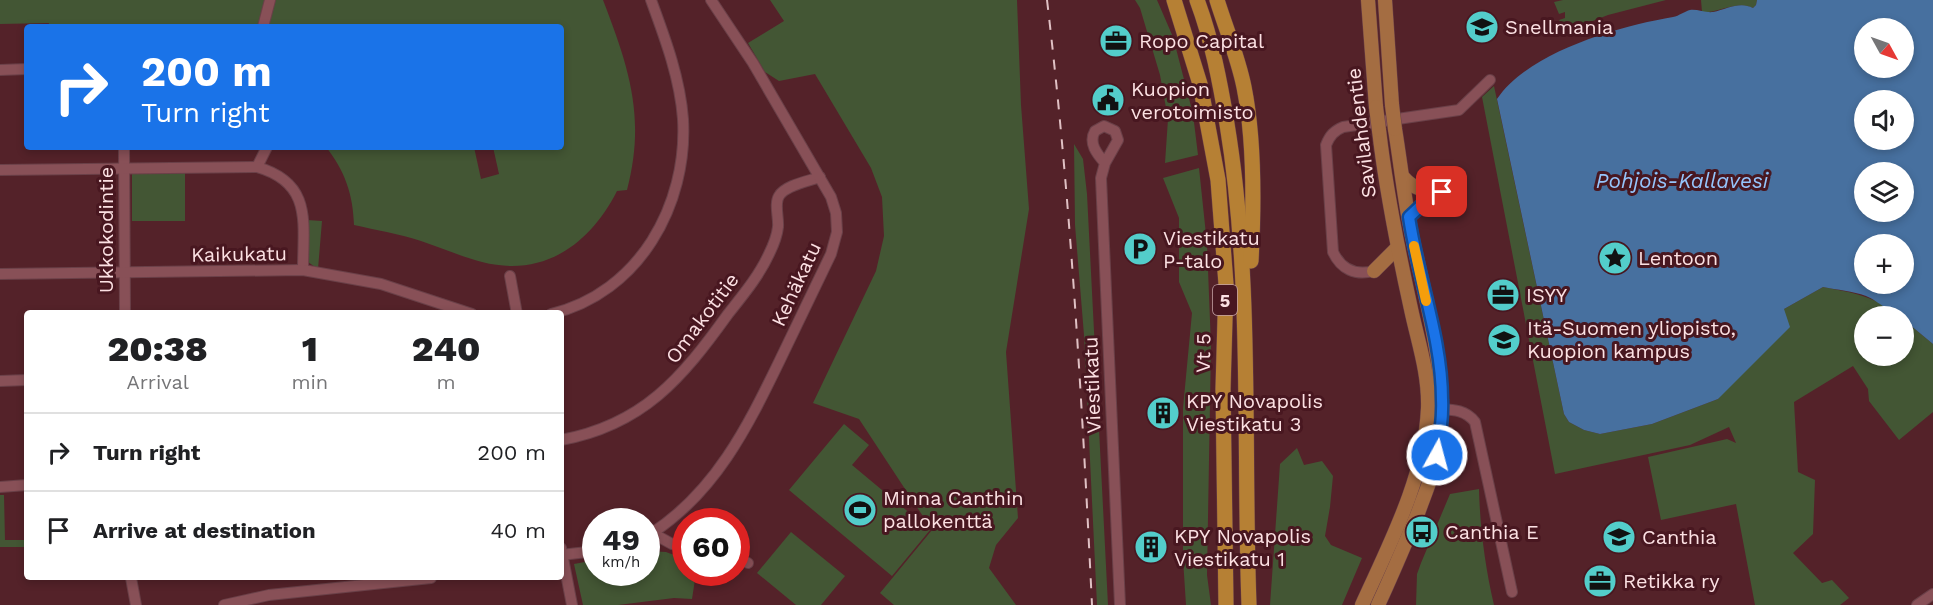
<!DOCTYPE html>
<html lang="en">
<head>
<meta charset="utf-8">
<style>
	:root { --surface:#fff; --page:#f6f6f6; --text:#202124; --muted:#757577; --line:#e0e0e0 }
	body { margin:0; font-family:"Work Sans",sans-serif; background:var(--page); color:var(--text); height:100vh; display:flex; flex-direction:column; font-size:22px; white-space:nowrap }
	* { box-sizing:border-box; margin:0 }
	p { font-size:20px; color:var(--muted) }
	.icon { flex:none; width:33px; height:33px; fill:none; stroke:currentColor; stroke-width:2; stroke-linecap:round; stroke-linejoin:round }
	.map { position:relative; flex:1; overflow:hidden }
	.panel { position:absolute; left:24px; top:310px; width:540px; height:270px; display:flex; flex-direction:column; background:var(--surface); border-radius:6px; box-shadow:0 3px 9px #0003 }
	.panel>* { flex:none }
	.top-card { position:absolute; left:24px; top:24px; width:540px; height:126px; border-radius:6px; box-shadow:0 3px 9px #0003; background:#1a73e8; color:#fff; overflow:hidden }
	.needle { width:39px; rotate:130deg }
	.fabs { position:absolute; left:1854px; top:18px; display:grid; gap:12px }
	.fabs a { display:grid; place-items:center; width:60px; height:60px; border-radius:50%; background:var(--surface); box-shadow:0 3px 9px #0003; font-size:30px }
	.speed { position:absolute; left:582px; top:508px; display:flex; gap:12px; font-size:30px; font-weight:700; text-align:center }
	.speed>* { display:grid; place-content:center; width:78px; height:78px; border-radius:50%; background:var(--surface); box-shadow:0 3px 9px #0003; line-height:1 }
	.speed small { font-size:15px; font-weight:400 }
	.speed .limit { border:9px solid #d22; background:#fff; color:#111 }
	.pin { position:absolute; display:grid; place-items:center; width:51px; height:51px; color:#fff; margin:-26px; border-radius:12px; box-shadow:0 3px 9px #0006 }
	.me { position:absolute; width:66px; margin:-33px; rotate:7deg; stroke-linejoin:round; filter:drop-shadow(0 0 4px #0008) }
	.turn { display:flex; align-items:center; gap:21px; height:126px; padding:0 18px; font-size:27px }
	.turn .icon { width:78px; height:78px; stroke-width:2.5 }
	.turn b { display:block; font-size:42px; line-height:51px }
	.eta { display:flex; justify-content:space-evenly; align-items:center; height:102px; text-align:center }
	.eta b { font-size:36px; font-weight:800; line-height:42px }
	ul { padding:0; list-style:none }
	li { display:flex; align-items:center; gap:18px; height:78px; padding:0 18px; border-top:2px solid var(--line) }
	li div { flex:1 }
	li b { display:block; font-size:22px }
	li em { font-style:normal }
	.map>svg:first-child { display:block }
	.green { fill:#435634 }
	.water { fill:#47709f; fill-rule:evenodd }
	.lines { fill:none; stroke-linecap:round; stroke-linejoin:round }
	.minor-casing { stroke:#6a4048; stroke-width:12 }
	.major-casing { stroke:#6a4048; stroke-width:15 }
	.highway-casing { stroke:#6a4048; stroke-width:16 }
	.minor { stroke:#885057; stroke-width:10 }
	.major { stroke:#a46d42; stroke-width:14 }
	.highway { stroke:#b68034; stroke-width:15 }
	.rail { stroke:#e0c1c4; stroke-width:2; stroke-dasharray:10 10; stroke-linecap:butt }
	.major-bridge-casing { stroke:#6a4048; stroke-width:15; stroke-linecap:butt }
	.major-bridge { stroke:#a46d42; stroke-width:14 }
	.route-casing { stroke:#114b97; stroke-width:15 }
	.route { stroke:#1a73e8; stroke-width:10 }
	.slow { stroke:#f59e0b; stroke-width:10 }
	.labels { text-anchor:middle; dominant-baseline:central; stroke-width:6; stroke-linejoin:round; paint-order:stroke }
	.shield { fill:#481720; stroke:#c6a4a8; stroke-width:1.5 }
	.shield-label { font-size:18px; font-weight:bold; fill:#fce1e3 }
	.poi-label { font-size:20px; fill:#fce1e3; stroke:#481720; text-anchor:start }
	.street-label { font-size:20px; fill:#fce1e3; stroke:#481720 }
	.water-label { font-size:21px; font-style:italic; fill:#95c5fc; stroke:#481720 }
</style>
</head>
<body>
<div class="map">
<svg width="1933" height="605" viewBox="0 0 1933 605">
	<rect width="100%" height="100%" fill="#542229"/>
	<g class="green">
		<path d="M0 0H603C629 68 646 117 627 190L617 191C590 244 544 278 482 262 462 257 442 248 421 241 400 234 376 230 354 225 353 194 345 171 326 147H474L481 179 499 174 493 147H561V27H48L49 23 0 24Z"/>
		<polygon points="770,0 1017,0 1021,105 1029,209 1006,352 1018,518 996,545 989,568 1016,605 894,605 880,593 932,530 859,419 813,403 876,271 884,236 882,197 871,168 815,74 779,81 765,72 748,43 784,21"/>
		<polygon points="1135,0 1157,0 1173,37 1193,114 1198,155 1165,163 1168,119 1160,75 1140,8"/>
		<polygon points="1563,0 1666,0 1608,15 1567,31 1559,20 1565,18 1565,12 1559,14 1554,2"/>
		<path d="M1701 0H1757L1756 5 1753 8C1737 0 1719 13 1702 12Z"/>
		<path d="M1494 86 1564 414 1569 422 1584 430 1600 434 1652 424 1718 399 1784 309 1823 287C1854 293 1874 296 1899 316H1864V356H1904V320L1933 344V412L1899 440 1869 401 1868 389 1853 366 1794 402 1798 472 1815 480 1813 534 1793 553 1822 583 1832 580 1849 598 1840 605H1755L1736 504 1661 520 1648 457 1727 439 1736 443 1729 427 1690 445 1555 474 1482 97Z"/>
		<polygon points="1074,144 1083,159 1087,194 1108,605 1097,605 1084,335 1075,225"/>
		<polygon points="1199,168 1207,244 1211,346 1207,575 1211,605 1186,605 1183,559 1183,408 1192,313 1179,282 1179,218 1163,178"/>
		<rect x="132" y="173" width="53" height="48"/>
		<polygon points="307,220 322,221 318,269 308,262"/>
		<polygon points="844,424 869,445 852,465 930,530 892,576 789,490"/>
		<polygon points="1297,448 1304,465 1322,461 1333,476 1330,507 1325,536 1331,545 1362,558 1342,605 1270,605 1280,464"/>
		<path d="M1479 489C1480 528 1485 566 1494 605H1416L1417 574 1421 563 1450 494Z"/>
		<polygon points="4,495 5,540 27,540 27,547 0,547 0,495"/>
		<polygon points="791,532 845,576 821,605 796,605 757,573"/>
		<polygon points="647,551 666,552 685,559 686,573 696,573 692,599 674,598 618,605 583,605 574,564 595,560 596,573 646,573"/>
	</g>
	<path class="water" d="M1757 0H1933V344L1904 320V316C1893 316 1877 300 1866 296 1853 291 1837 290 1823 287L1784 309 1790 327 1718 399 1652 424 1600 434 1584 430 1569 422 1564 414 1497 99C1528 52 1620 26 1673 17 1679 16 1685 11 1690 10 1697 9 1706 13 1713 12 1727 9 1740 1 1753 8L1756 5ZM1864 28H1904V68H1864ZM1864 100H1904V140H1864ZM1864 172H1904V212H1864ZM1864 244H1904V284H1864Z"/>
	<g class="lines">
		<defs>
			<g id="minor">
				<polyline points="263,27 270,0"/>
				<polyline points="0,70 27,69"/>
				<polyline points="124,147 125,314"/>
				<path d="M1105 163C1097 154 1088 143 1095 131L1104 126 1115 131 1118 140 1105 163 1101 178 1120 605"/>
				<polyline points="257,167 267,147"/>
				<path d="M0 170 257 167C313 183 303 223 303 270"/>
				<path d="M1374 271C1355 276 1341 269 1333 252L1326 145C1330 135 1334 131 1343 127L1459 110 1490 80"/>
				<polyline points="0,274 303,270 381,284 472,314"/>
				<polyline points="510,276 517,314"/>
				<path d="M551 314C639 293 688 205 683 119 680 78 665 38 651 0"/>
				<polyline points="0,381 27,380"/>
				<path d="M1434 409C1450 410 1464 408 1475 422L1512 592"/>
				<path d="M561 440C643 425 682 378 728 314 743 295 759 276 769 254 773 246 777 236 778 227 779 218 774 204 779 196 785 185 809 181 820 177"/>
				<polyline points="0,487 27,485"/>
				<path d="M652 533C715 492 747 428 779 362 796 326 814 290 831 254L837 232 836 213 831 197 753 63 711 0"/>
				<polyline points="647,536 652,533 672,544 686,546"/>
				<polyline points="561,548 572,605"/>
				<polyline points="561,555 596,551"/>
				<polyline points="736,557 748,563"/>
				<polyline points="131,578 136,605"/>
				<polyline points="224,605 269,595 431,578"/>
				<polyline points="1917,605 1933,594"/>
			</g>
			<g id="major">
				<polyline points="1368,0 1376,107"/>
				<polyline points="1385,0 1392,105"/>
				<path d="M1403 177C1414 190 1426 191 1442 192"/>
				<polyline points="1409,217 1427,200 1442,192"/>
				<polyline points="1374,271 1398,247"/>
				<path d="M1362 605C1390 543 1425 477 1428 408 1429 373 1418 342 1411 309 1398 250 1386 191 1379 130"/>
				<path d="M1378 605C1392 575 1405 544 1418 513 1425 493 1434 473 1438 452 1450 380 1428 311 1413 241 1405 205 1401 166 1395 129"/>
			</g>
			<g id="highway">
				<polyline points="1174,0 1200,84 1218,180 1226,284 1223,389 1226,605"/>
				<path d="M1197 0C1212 40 1220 82 1227 124 1253 282 1243 445 1249 605"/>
				<path d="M1217 0C1226 29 1238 57 1244 87 1255 142 1254 206 1251 261"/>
			</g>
		</defs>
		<use href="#minor" class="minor-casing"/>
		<use href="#major" class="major-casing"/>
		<use href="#highway" class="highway-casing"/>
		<use href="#minor" class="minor"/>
		<use href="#major" class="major"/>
		<use href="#highway" class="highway"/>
		<path class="rail" d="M1047 0C1071 201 1082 403 1092 605"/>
		<defs>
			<g id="major-bridge">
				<polyline points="1392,105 1395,129"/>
				<polyline points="1376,107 1379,130"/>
			</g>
		</defs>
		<use href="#major-bridge" class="major-bridge-casing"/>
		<use href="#major-bridge" class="major-bridge"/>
	</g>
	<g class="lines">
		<defs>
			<path id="route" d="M1437 455C1440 437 1443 418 1442 400 1442 338 1418 278 1409 217L1427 200 1442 192"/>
		</defs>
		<use href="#route" class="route-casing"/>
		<use href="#route" class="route"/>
		<polyline class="slow" points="1414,246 1426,301"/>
	</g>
	<defs>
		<symbol id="university-disc" viewBox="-11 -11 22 22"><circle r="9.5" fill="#53cdca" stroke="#481720"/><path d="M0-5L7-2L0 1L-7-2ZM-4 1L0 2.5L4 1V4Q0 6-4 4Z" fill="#111"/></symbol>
		<symbol id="office-disc" viewBox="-11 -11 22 22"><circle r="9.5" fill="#53cdca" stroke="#481720"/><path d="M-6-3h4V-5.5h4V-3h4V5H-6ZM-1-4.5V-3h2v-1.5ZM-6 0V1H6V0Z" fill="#111"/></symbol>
		<symbol id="civic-disc" viewBox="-11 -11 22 22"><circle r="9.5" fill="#53cdca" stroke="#481720"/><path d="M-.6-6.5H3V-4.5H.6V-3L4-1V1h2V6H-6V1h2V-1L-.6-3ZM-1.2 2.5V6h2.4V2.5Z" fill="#111"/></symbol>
		<symbol id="parking-disc" viewBox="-11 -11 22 22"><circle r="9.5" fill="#53cdca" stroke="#481720"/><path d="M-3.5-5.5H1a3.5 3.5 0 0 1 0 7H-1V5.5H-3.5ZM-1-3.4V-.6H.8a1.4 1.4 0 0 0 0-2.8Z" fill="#111"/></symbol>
		<symbol id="sight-disc" viewBox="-11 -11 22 22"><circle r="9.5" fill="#53cdca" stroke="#481720"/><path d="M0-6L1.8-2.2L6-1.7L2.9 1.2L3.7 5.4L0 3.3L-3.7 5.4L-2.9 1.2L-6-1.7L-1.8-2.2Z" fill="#111"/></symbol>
		<symbol id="building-disc" viewBox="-11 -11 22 22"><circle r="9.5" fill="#53cdca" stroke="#481720"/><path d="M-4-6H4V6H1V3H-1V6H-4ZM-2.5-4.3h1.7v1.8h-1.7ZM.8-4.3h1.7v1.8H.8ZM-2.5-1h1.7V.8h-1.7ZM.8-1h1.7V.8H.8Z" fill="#111"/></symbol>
		<symbol id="stadium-disc" viewBox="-11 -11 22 22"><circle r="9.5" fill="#53cdca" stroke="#481720"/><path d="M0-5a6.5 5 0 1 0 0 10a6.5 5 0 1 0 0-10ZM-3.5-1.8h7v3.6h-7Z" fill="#111"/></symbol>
		<symbol id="bus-disc" viewBox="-11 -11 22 22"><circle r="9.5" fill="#53cdca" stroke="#481720"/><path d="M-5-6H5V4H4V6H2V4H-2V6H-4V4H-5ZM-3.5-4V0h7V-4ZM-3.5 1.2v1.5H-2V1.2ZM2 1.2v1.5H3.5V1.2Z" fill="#111"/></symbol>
	</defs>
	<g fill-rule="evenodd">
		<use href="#university-disc" x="1463" y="8" width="38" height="38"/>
		<use href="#office-disc" x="1097" y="22" width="38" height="38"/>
		<use href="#civic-disc" x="1089" y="81" width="38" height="38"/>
		<use href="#parking-disc" x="1121" y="230" width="38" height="38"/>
		<use href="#sight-disc" x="1596" y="239" width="38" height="38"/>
		<use href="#office-disc" x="1484" y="276" width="38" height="38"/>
		<use href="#university-disc" x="1485" y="321" width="38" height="38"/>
		<use href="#building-disc" x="1144" y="394" width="38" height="38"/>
		<use href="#stadium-disc" x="841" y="491" width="38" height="38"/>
		<use href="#bus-disc" x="1403" y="513" width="38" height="38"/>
		<use href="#university-disc" x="1600" y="518" width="38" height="38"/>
		<use href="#building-disc" x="1132" y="528" width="38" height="38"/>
		<use href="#office-disc" x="1581" y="562" width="38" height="38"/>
	</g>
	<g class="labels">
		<rect class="shield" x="1213" y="285" width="24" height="30" rx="4.5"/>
		<g class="shield-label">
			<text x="1225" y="300">5</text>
		</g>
		<g class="poi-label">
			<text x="1505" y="27">Snellmania</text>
			<text x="1139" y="41">Ropo Capital</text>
			<text x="1131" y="89">Kuopion<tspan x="1131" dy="23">verotoimisto</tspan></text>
			<text x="1163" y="238">Viestikatu<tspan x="1163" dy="23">P-talo</tspan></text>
			<text x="1638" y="258">Lentoon</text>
			<text x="1526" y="295">ISYY</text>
			<text x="1527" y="328">Itä-Suomen yliopisto,<tspan x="1527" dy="23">Kuopion kampus</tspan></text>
			<text x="1186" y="401">KPY Novapolis<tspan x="1186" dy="23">Viestikatu 3</tspan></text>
			<text x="883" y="498">Minna Canthin<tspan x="883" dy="23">pallokenttä</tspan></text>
			<text x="1445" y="532">Canthia E</text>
			<text x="1174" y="536">KPY Novapolis<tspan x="1174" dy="23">Viestikatu 1</tspan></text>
			<text x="1642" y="537">Canthia</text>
			<text x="1623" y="581">Retikka ry</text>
		</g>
		<g class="street-label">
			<text transform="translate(1361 133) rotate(-97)">Savilahdentie</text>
			<text transform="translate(106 230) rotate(-90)">Ukkokodintie</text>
			<text transform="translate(239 254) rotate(-1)">Kaikukatu</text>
			<text transform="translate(796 284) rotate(-65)">Kehäkatu</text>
			<text transform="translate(702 318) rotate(-53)">Omakotitie</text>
			<text transform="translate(1203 353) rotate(-89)">Vt 5</text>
			<text transform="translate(1092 385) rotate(-92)">Viestikatu</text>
		</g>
		<g class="water-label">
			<text x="1682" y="180">Pohjois-Kallavesi</text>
		</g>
	</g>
</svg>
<div class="fabs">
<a><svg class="needle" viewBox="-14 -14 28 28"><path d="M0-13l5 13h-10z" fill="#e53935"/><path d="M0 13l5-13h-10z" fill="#757577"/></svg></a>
<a><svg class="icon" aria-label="sound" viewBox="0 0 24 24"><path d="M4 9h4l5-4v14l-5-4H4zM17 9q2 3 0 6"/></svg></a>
<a><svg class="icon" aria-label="layers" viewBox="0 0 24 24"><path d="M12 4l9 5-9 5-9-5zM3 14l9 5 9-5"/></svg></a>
<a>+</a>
<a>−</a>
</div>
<div class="speed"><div>49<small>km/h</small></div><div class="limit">60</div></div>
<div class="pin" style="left:1442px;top:192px;background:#d93025"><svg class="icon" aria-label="arrive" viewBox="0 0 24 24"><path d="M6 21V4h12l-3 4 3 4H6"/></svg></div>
<svg class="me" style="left:1437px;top:455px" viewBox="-20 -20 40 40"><circle r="17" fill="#1a73e8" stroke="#fff" stroke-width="3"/><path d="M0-11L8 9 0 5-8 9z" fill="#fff"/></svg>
<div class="top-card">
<div class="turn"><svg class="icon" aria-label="right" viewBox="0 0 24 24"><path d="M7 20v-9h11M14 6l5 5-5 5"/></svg><div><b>200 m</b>Turn right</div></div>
</div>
<section class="panel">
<div class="eta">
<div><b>20:38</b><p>Arrival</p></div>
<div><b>1</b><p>min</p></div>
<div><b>240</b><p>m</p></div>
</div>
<ul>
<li><svg class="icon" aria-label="right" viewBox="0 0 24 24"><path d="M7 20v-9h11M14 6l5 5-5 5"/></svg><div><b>Turn right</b></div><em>200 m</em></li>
<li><svg class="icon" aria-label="arrive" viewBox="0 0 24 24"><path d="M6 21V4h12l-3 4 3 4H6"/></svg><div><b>Arrive at destination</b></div><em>40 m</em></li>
</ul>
</section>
</div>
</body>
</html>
